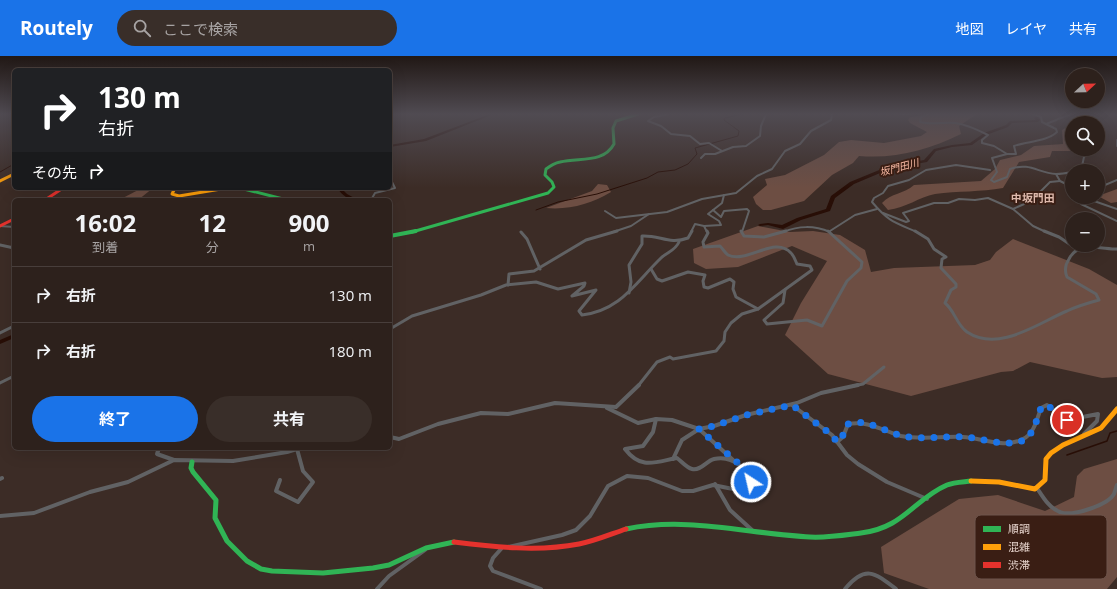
<!DOCTYPE html>
<html lang="ja">
<head>
<meta charset="utf-8">
<style>
	:root { --surface:#2d211c; --page:#392e29; --text:#f1f3f6; --muted:#a7a3a3; --line:#483e3b; --accent:#1a73e8 }
	body { margin:0; font-family:"Open Sans","Noto Sans JP",sans-serif; background:var(--page); color:var(--text); height:100vh; display:flex; flex-direction:column; font-size:15px; white-space:nowrap }
	* { box-sizing:border-box; margin:0 }
	p { font-size:13px; color:var(--muted) }
	.icon { flex:none; width:22px; height:22px; fill:none; stroke:currentColor; stroke-width:2; stroke-linecap:round; stroke-linejoin:round }
	.map { position:relative; flex:1; overflow:hidden }
	.details { position:absolute; left:12px; top:142px; width:380px; height:252px; display:flex; flex-direction:column; background:var(--surface); border-radius:6px; box-shadow:0 4px 16px #0002,0 0 0 1px var(--line) }
	.details>* { flex:none }
	.banner { position:absolute; left:12px; top:12px; width:380px; height:122px; border-radius:6px; box-shadow:0 4px 16px #0002,0 0 0 1px var(--line); background:#202124; color:#fff; overflow:hidden }
	.needle { width:26px; rotate:68deg }
	.controls { position:absolute; left:1065px; top:12px; display:grid; gap:8px }
	.controls a { display:grid; place-items:center; width:40px; height:40px; border-radius:50%; background:var(--surface); box-shadow:0 4px 16px #0002,0 0 0 1px var(--line); font-size:20px }
	.pin { position:absolute; display:grid; place-items:center; width:34px; height:34px; color:#fff; margin:-17px; border:2px solid #fff; border-radius:50%; box-shadow:0 1px 4px #0007 }
	.me { position:absolute; width:44px; margin:-22px; rotate:325deg; stroke-linejoin:round; filter:drop-shadow(0 0 3px #0008) }
	.turn { display:flex; align-items:center; gap:14px; height:84px; padding:0 20px; font-size:18px }
	.turn .icon { width:52px; height:52px; stroke-width:2.5 }
	.turn b { display:block; font-size:28px; line-height:34px }
	.then { display:flex; align-items:center; height:38px; padding:0 20px; background:#0003; gap:8px; font-size:15px }
	.eta { display:flex; justify-content:space-evenly; align-items:center; height:68px; text-align:center }
	.eta b { font-size:24px; font-weight:700; line-height:28px }
	.action { display:flex; gap:8px; margin-top:auto; padding:8px 20px }
	.action a { flex:1; height:46px; border-radius:24px; background:var(--accent); color:#fff; font-size:16px; font-weight:700; line-height:46px; text-align:center }
	.action a+a { background:var(--page); color:var(--text) }
	ul { padding:0; list-style:none }
	li { display:flex; align-items:center; gap:12px; height:56px; padding:0 20px; border-top:1px solid var(--line) }
	li div { flex:1 }
	li b { display:block; font-size:15px }
	li em { font-style:normal }
	header { display:flex; align-items:center; gap:24px; box-sizing:border-box; height:56px; padding:0 20px; background:var(--accent); color:#fff }
	header strong { font-size:19px }
	nav { display:flex; gap:22px; margin-inline-start:auto; font-size:14px }
	.search { width:280px; height:36px; background:var(--page); display:flex; align-items:center; gap:10px; box-sizing:border-box; padding:0 14px; border-radius:22px; color:var(--muted); font-size:15px }
	.map>svg:first-child { display:block }
	.forest { fill:#6d4e43 }
	.lines { fill:none; stroke-linecap:round; stroke-linejoin:round }
	.stream-far1 { stroke:#280e06; stroke-width:1 }
	.stream { stroke:#280e06; stroke-width:1.5 }
	.river { fill:#280e06; fill-rule:evenodd }
	.street-far2 { stroke:#616264; stroke-width:2 }
	.street-far1 { stroke:#616264; stroke-width:3 }
	.street { stroke:#616264; stroke-width:4 }
	.fast-far2 { stroke:#30b455; stroke-width:3 }
	.fast-far1 { stroke:#30b455; stroke-width:4 }
	.fast { stroke:#30b455; stroke-width:5 }
	.slow-far1 { stroke:#ff9f0a; stroke-width:3 }
	.slow { stroke:#ff9f0a; stroke-width:5 }
	.jam-far1 { stroke:#e5322d; stroke-width:3 }
	.jam { stroke:#e5322d; stroke-width:5 }
	.route { stroke:#1a73e8; stroke-width:7; stroke-dasharray:0 12.6 }
	.labels { text-anchor:middle; dominant-baseline:central; stroke-width:4; stroke-linejoin:round; paint-order:stroke }
	.far-water-label { font-size:10px; font-style:italic; fill:#fdbda7; stroke:#3a1e14 }
	.far-quarter-label { font-size:11px; font-weight:bold; fill:#deb9ac; stroke:#3a1e14 }
	.key { fill:#3a1e14; stroke:#6e554c; stroke-width:1 }
	.key-label { font-size:11px; fill:#e7d4cd }
</style>
</head>
<body>
<header>
<strong>Routely</strong>
<div class="search"><svg class="icon" aria-label="search" viewBox="0 0 24 24"><circle cx="10" cy="10" r="6"/><path d="M15 15l6 6"/></svg>ここで検索</div>
<nav><a>地図</a><a>レイヤ</a><a>共有</a></nav>
</header>
<div class="map">
<svg width="1117" height="533" viewBox="0 0 1117 533">
	<rect width="100%" height="100%" fill="#3c2c26"/>
	<g class="forest">
		<path d="M936 58H977L959 70 961 78C928 94 896 103 859 100L853 107 832 119 804 145 771 154H763L756 148 753 141 767 129 765 123 785 119 824 99 839 86 851 84 884 87 921 80 927 76 910 67 908 64 910 61Z"/>
		<path d="M1072 68V91L1070 95H1052L1050 101 1019 106 1003 132C981 136 958 135 935 138 919 141 906 152 888 154L882 147C891 137 904 138 914 129L981 125 995 113 1000 104 1021 99 1034 90 1063 88 1062 74Z"/>
		<path d="M598 128 607 129 611 136C591 148 570 154 546 152L592 135Z"/>
		<polygon points="142,132 153,132 138,144 119,144"/>
		<polygon points="1117,133 1117,146 1111,147 1098,140"/>
		<polygon points="758,170 790,176 813,175 840,179 865,194 871,216 894,212 975,209 990,204 996,196 1013,183 1089,213 1117,229 1117,321 1102,322 1030,306 1013,315 1001,316 911,340 828,318 785,279 801,247 827,205 792,190 738,211 706,213 694,207 693,193"/>
		<polygon points="1117,403 1117,521 1107,533 929,533 884,517 881,491 959,443 998,439 1045,455 1074,441 1077,420 1084,413"/>
	</g>
	<g class="lines">
		<g class="stream-far1">
			<polyline points="0,116 14,108"/>
			<polyline points="536,154 558,146 597,138 647,122 658,116 675,114 688,108 697,98 695,92 738,80 739,75 724,64 725,62 742,58"/>
		</g>
		<polyline class="stream" points="1067,399 1107,385 1110,377 1117,375"/>
		<g class="river">
			<polygon points="490,58 494,58 426,85 390,91 390,89 424,83"/>
			<polygon points="1033,58 1037,58 1040,61 1038,62 1040,64 1038,66 1012,67 1008,71 986,79 972,89 952,91 936,95 927,106 892,112 854,128 835,142 830,155 801,164 783,173 768,169 760,170 758,169 760,168 768,167 782,169 797,162 826,153 831,140 850,126 889,110 924,104 934,93 952,89 970,87 984,77 1006,69 1010,65 1036,64 1034,62 1036,61"/>
			<path d="M337 132H341L347 138 358 144C348 144 343 140 337 132Z"/>
			<polygon points="14,278 14,282 0,288 0,284"/>
		</g>
		<g class="street-far2">
			<polyline points="669,58 654,61 648,65 661,70 671,78 690,80 700,88 709,87 722,95"/>
			<polyline points="780,58 783,58"/>
			<polyline points="901,58 909,58"/>
			<path d="M925 58H929L921 61 920 66C932 69 943 66 955 67 966 68 978 74 988 79L982 84V87L994 90 1007 98"/>
			<path d="M1033 58 1041 61 1042 66 1056 73 1057 76C1046 86 1028 85 1014 90L1016 98H1007L992 102 997 116 991 124 994 126 1007 121 1010 113C1030 106 1038 117 1056 118 1061 118 1067 117 1072 116"/>
			<polyline points="1115,58 1117,59"/>
			<polyline points="1046,68 1071,58"/>
			<polyline points="1117,84 1117,90"/>
			<polyline points="701,102 705,98 715,98 733,91 746,90 760,80 761,70 766,58"/>
			<polyline points="1073,115 1082,110 1084,101 1091,96"/>
			<polyline points="1056,118 1060,125 1072,131"/>
			<polyline points="1098,132 1117,124"/>
			<polyline points="1083,141 1079,143 1081,148 1117,165"/>
			<polyline points="1090,141 1094,145 1117,153"/>
			<polyline points="371,144 375,137 395,132 392,126"/>
			<polyline points="1013,153 1031,145 1050,126 1060,125"/>
			<polyline points="713,154 721,161 724,155 747,153 749,155 742,176"/>
			<polyline points="605,155 616,162 667,156 702,143 736,137 757,120 772,113 785,95 800,88 811,75 831,64 832,58"/>
			<polyline points="883,157 906,166 909,165 903,157 934,147 948,147 959,143 975,144 988,142 1013,153 1033,170 1046,176"/>
			<polyline points="0,170 14,171"/>
			<polyline points="704,170 707,176"/>
			<polyline points="830,175 855,159 877,153"/>
			<polyline points="613,176 631,170 649,158"/>
			<polyline points="691,176 695,168 704,170 721,169 719,165 708,158 722,147 724,139"/>
			<path d="M783 176C799 170 813 169 830 176"/>
			<path d="M917 176C894 166 889 166 872 146L874 142 883 137 888 130 909 124 926 114 956 109 990 114"/>
		</g>
		<g class="street-far1">
			<polyline points="741,175 744,180 764,181 786,175"/>
			<path d="M915 175 928 183 934 193 946 201 942 203 941 212 956 228V231L951 234 945 247C955 255 956 268 967 276 999 297 1038 267 1067 255 1077 250 1088 247 1099 244L1096 238 1067 221C1064 214 1065 209 1069 203 1078 185 1101 193 1117 193"/>
			<polyline points="1044,175 1059,181 1077,193"/>
			<polyline points="521,176 527,183 540,213"/>
			<polyline points="0,189 14,192"/>
			<polyline points="651,213 657,223 662,225 688,216 705,219 703,225 704,231 708,232 730,223 734,226 733,233 736,241 758,253"/>
			<polyline points="508,229 509,218 534,215 586,184 617,175"/>
			<polyline points="785,234 783,247 764,264 767,268 807,264 822,270 847,225 861,212 862,206 828,175"/>
			<path d="M629 237 631 226 629 209 642 188V180C660 179 669 189 688 182L692 175"/>
			<path d="M390 273 412 260 481 239 506 229 536 226 558 233 585 227 584 230 572 240 596 234 579 255 582 259C621 254 635 227 661 202 667 196 675 195 679 186"/>
			<polyline points="0,277 14,270"/>
			<polyline points="0,327 14,320"/>
			<path d="M638 330 657 306 670 301 673 303 716 295 724 285 725 276 731 267 742 258 758 253 812 214 810 210 797 208C795 204 794 200 791 197 775 179 747 208 728 199 725 197 723 193 720 190L704 191 703 186 708 177 707 175"/>
			<polyline points="853,330 863,328 884,311"/>
		</g>
		<g class="street">
			<polyline points="792,349 832,379 847,399 858,408 887,426 927,443"/>
			<polyline points="607,352 638,367 656,363 672,364 699,373 714,370 746,359 797,347 821,337 858,329"/>
			<polyline points="390,381 399,383 438,368 481,357 508,358 555,347 616,351 639,329"/>
			<path d="M837 386 843 381 848 368C868 364 883 375 901 380 922 384 942 380 963 381 982 382 1005 393 1023 383 1034 378 1037 363 1041 352L1047 349 1067 364 1098 358 1097 365 1084 378"/>
			<polyline points="159,392 157,398 174,404"/>
			<polyline points="673,403 682,384 699,373 733,404"/>
			<polyline points="0,423 2,422"/>
			<polyline points="280,424 276,435 298,446 313,426 303,415 297,393"/>
			<polyline points="715,428 730,454 752,474"/>
			<path d="M1037 432C1043 441 1049 452 1060 456 1072 461 1108 449 1114 438 1115 435 1116 432 1117 429"/>
			<polyline points="0,460 34,457 90,436 128,426 174,404 233,405 287,396 300,392"/>
			<path d="M508 491 562 479 576 474 590 460 608 430 627 420 648 422 682 435H693L713 429 738 434 750 432C751 414 733 399 714 403 706 405 701 415 692 413 687 412 681 405 677 402 655 406 641 414 625 393L643 390 653 376 656 363"/>
			<polyline points="501,493 493,502 490,510 493,515 541,533"/>
			<polyline points="377,533 389,520 425,494"/>
			<path d="M845 533C865 509 874 516 896 533"/>
		</g>
		<g class="fast-far2">
			<polyline points="240,132 287,144"/>
			<path d="M412 176 548 137 554 131 552 126 545 119 546 113C550 110 555 107 560 106 579 101 603 108 614 88L613 72 616 65 638 58"/>
		</g>
		<polyline class="fast-far1" points="390,180 416,175"/>
		<g class="fast">
			<polyline points="192,406 191,412 193,416 216,444 215,462 227,485 247,505 261,513 272,515 323,517 373,512 389,509 426,492 454,486"/>
			<path d="M626 473C687 460 749 478 810 481 827 482 845 479 861 477 904 472 914 443 947 429 954 426 963 426 971 425"/>
		</g>
		<g class="slow-far1">
			<polyline points="0,125 14,118"/>
			<polyline points="175,132 172,138 179,140 227,132"/>
		</g>
		<polyline class="slow" points="971,425 999,426 1035,433 1045,424 1046,403 1051,397 1063,389 1101,372 1117,353"/>
		<g class="jam-far1">
			<polyline points="45,144 63,132"/>
			<polyline points="0,170 14,163"/>
		</g>
		<path class="jam" d="M454 486C495 491 538 496 579 488 595 485 611 478 626 473"/>
	</g>
	<linearGradient id="sky" x2="0" y2="1"><stop stop-color="#211815"/><stop offset="0.44" stop-color="#504b52"/><stop offset="1" stop-color="#504b52" stop-opacity="0"/></linearGradient>
	<rect width="1117" height="132" fill="url(#sky)"/>
	<g class="lines">
		<path class="route" d="M751 426 747 415 699 373 714 370 746 359 792 349 832 379 837 386 842 381 848 368C866 361 886 377 903 380 923 384 944 380 964 381 981 382 1009 392 1024 384 1034 378 1037 362 1041 352L1047 349 1067 364"/>
	</g>
	<g class="labels">
		<g class="far-water-label">
			<text transform="translate(899 111) rotate(-15)">坂門田川</text>
		</g>
		<g class="far-quarter-label">
			<text x="1033" y="141">中坂門田</text>
		</g>
	</g>
	<rect x="975" y="459" width="132" height="64" rx="6" class="key"/>
	<rect x="983" y="470" width="18" height="6" fill="#30b455"/>
	<rect x="983" y="488" width="18" height="6" fill="#ff9f0a"/>
	<rect x="983" y="506" width="18" height="6" fill="#e5322d"/>
	<g class="key-label">
		<text x="1008" y="477">順調</text>
		<text x="1008" y="495">混雑</text>
		<text x="1008" y="513">渋滞</text>
	</g>
</svg>
<div class="controls">
<a><svg class="needle" viewBox="-14 -14 28 28"><path d="M0-13l5 13h-10z" fill="#e53935"/><path d="M0 13l5-13h-10z" fill="#a7a3a3"/></svg></a>
<a><svg class="icon" aria-label="search" viewBox="0 0 24 24"><circle cx="10" cy="10" r="6"/><path d="M15 15l6 6"/></svg></a>
<a>+</a>
<a>−</a>
</div>
<div class="pin" style="left:1067px;top:364px;background:#d93025"><svg class="icon" aria-label="arrive" viewBox="0 0 24 24"><path d="M6 21V4h12l-3 4 3 4H6"/></svg></div>
<svg class="me" style="left:751px;top:426px" viewBox="-20 -20 40 40"><circle r="17" fill="#1a73e8" stroke="#fff" stroke-width="3"/><path d="M0-11L8 9 0 5-8 9z" fill="#fff"/></svg>
<div class="banner">
<div class="turn"><svg class="icon" aria-label="right" viewBox="0 0 24 24"><path d="M7 20v-9h11M14 6l5 5-5 5"/></svg><div><b>130 m</b>右折</div></div>
<div class="then">その先<svg class="icon" aria-label="right" viewBox="0 0 24 24"><path d="M7 20v-9h11M14 6l5 5-5 5"/></svg></div>
</div>
<section class="details">
<div class="eta">
<div><b>16:02</b><p>到着</p></div>
<div><b>12</b><p>分</p></div>
<div><b>900</b><p>m</p></div>
</div>
<ul>
<li><svg class="icon" aria-label="right" viewBox="0 0 24 24"><path d="M7 20v-9h11M14 6l5 5-5 5"/></svg><div><b>右折</b></div><em>130 m</em></li>
<li><svg class="icon" aria-label="right" viewBox="0 0 24 24"><path d="M7 20v-9h11M14 6l5 5-5 5"/></svg><div><b>右折</b></div><em>180 m</em></li>
</ul>
<div class="action"><a>終了</a><a>共有</a></div>
</section>
</div>
</body>
</html>
